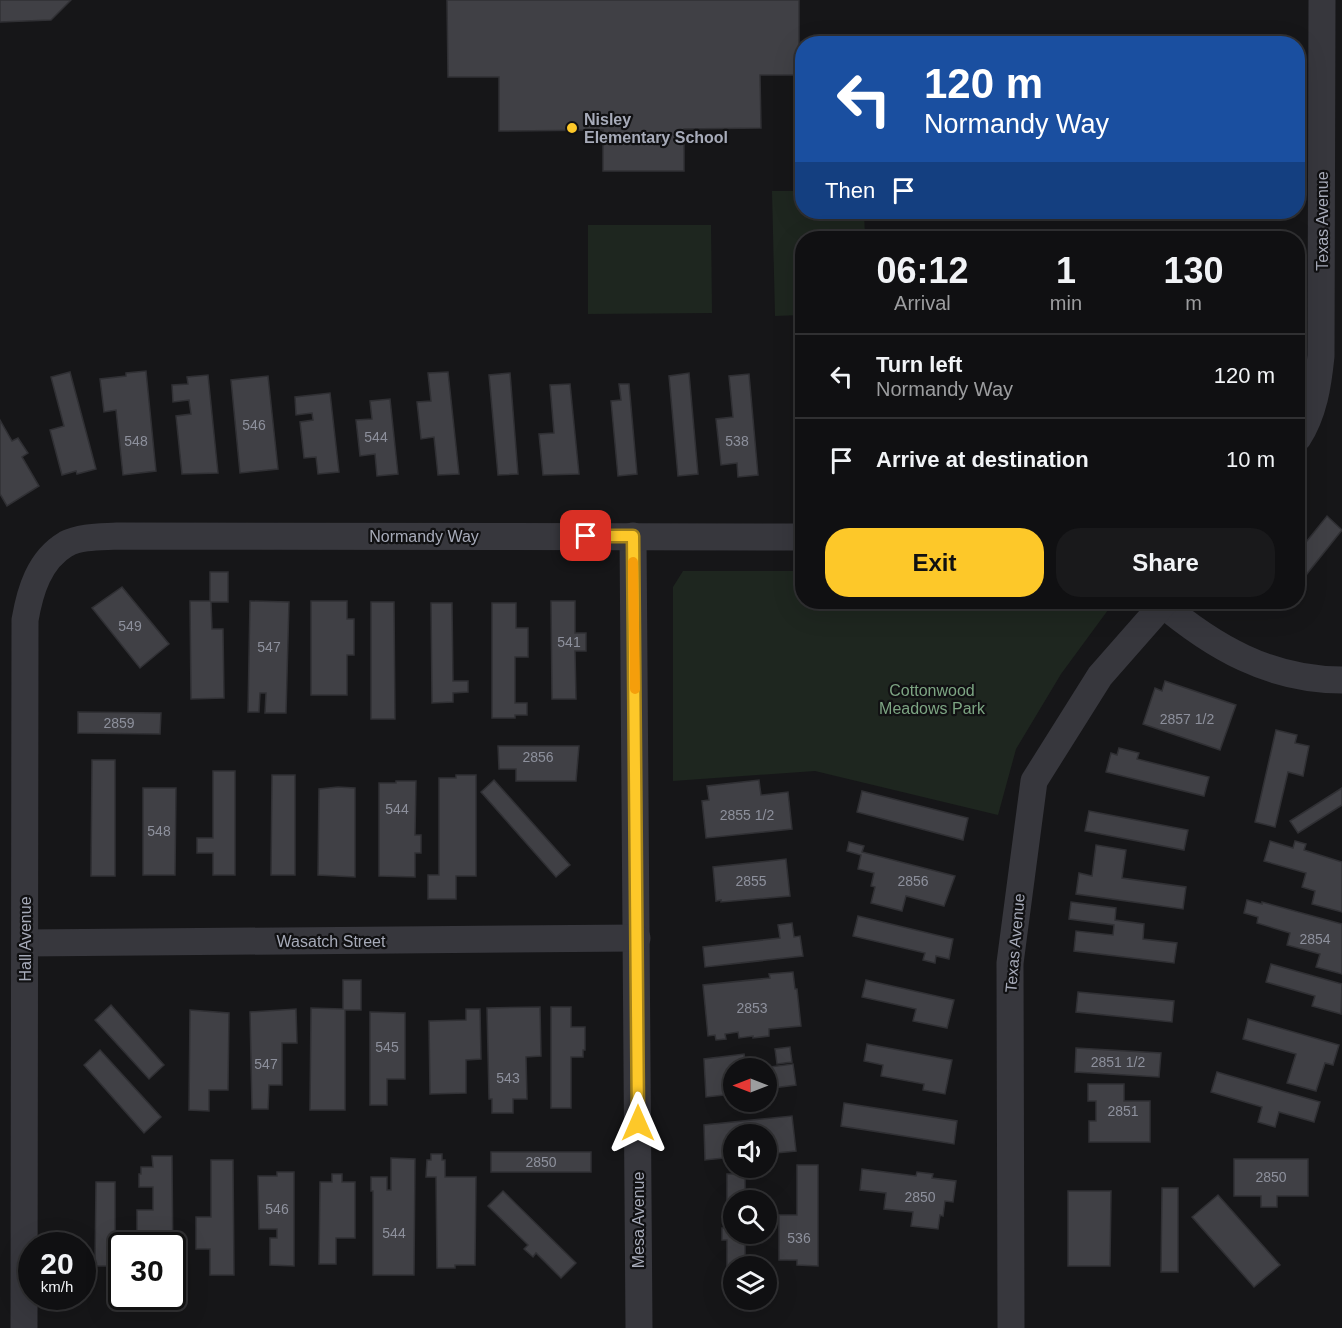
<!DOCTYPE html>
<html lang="en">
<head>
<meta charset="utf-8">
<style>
	:root { --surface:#101012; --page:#19191b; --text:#f1f3f6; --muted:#9c9d9f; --line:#303032; --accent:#fdc829 }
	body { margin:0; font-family:Arial,sans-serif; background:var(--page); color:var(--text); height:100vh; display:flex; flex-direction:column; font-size:22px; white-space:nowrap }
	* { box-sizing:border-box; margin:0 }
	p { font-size:20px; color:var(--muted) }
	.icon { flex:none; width:33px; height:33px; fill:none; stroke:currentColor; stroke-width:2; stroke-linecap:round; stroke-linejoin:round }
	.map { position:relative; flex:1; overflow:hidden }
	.sheet { position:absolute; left:795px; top:231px; width:510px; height:378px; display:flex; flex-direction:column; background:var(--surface); border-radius:24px; box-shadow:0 6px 24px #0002,0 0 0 2px var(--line) }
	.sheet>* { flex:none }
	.top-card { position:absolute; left:795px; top:36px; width:510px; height:183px; border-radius:24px; box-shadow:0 6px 24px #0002,0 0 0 2px var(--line); background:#1a4fa0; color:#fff; overflow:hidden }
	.needle { width:39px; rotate:270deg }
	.buttons { position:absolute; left:723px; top:1058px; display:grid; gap:12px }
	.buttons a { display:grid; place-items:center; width:54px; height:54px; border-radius:50%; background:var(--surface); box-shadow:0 6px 24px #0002,0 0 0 2px var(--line); font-size:30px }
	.speed { position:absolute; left:18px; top:1232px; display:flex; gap:12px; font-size:30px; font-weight:700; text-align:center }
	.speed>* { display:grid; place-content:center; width:78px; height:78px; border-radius:50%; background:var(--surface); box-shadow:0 6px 24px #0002,0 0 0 2px var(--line); line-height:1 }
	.speed small { font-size:15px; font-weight:400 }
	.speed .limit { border:3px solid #111; border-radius:9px; background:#fff; color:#111 }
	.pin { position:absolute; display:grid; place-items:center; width:51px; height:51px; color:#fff; margin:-26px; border-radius:12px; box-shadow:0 3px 9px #0006 }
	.me { position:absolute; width:66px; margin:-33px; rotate:0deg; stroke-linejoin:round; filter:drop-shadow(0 0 4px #0008) }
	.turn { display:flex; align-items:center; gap:21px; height:126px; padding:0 30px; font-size:27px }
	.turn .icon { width:78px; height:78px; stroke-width:2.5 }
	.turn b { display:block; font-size:42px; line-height:51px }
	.then { display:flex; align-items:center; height:57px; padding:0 30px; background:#0003; gap:12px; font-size:22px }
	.eta { display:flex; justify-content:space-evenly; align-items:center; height:102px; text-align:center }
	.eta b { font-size:36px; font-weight:600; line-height:42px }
	.button { display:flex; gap:12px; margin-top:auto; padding:12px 30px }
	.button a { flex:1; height:69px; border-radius:24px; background:var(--accent); color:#111; font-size:24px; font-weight:600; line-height:69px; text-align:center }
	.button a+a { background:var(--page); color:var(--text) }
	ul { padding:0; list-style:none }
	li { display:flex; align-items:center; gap:18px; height:84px; padding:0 30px; border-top:2px solid var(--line) }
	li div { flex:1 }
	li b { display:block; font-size:22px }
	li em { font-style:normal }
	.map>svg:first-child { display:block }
	.green { fill:#1e261f }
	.building { fill:#404045; stroke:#303034; stroke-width:1.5 }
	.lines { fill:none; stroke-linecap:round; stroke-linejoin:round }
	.minor { stroke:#37373d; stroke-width:27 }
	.route-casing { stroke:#a4821b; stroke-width:15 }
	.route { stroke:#fdc829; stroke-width:10 }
	.slow { stroke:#f59e0b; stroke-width:10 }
	.poi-dot { fill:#fdc829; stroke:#111113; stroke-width:2 }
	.labels { text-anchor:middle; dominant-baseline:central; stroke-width:4.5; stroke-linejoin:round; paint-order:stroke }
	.number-label { font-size:14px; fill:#8d909c }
	.poi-label { font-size:16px; font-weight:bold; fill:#a7abb9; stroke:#111113; text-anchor:start }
	.street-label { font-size:16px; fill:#a7abb9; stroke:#111113 }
	.park-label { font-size:16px; fill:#7da583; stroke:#111113 }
</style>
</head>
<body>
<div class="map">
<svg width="1342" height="1328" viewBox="0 0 1342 1328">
	<rect width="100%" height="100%" fill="#161618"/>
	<g class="green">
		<polygon points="772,191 802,191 802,212 864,212 865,238 802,238 802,315 775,316"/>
		<polygon points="588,225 711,225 712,313 588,314"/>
		<polygon points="683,571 802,571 802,602 1106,602 1108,610 1061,674 1016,749 998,815 815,771 673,781 673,587"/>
	</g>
	<g class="building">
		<polygon points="0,0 71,0 51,20 0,22"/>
		<polygon points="447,0 799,0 799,75 760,75 761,128 684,129 684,171 603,171 603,130 499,131 499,77 448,77"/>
		<polygon points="146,371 156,471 123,475 116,410 104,412 100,379 126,376 126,373"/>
		<polygon points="70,372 96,469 77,474 76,471 62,475 50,430 64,426 51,377"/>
		<polygon points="448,372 459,474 438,475 434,437 421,439 417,402 431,401 428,373"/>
		<polygon points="510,373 518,474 498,475 489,375"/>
		<polygon points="689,373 698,474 678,476 669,376"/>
		<polygon points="749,374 758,475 738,477 737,463 721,465 716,419 733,417 729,376"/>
		<polygon points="208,375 218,473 182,474 176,416 191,414 189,400 173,402 172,385 188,384 187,377"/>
		<polygon points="268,376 278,469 240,473 231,380"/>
		<polygon points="570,384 579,474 543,475 539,434 554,433 550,385"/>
		<polygon points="619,384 629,384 637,474 618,476 611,401 621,400"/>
		<polygon points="798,387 802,387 802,473 797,473"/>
		<polygon points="330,393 339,472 318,474 316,457 304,458 300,422 313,420 312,413 296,415 295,397"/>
		<polygon points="390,399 398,474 377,476 375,454 360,456 356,420 372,419 370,401"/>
		<polygon points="0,420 12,441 18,438 28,453 22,457 39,486 7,506 0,494"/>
		<polygon points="1327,516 1342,530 1298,585 1298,552"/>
		<polygon points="210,572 228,572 228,602 211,602 212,629 223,629 224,698 191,699 190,601 210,601"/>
		<polygon points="122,587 169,644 140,668 92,608"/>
		<polygon points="250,601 289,602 286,713 265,713 266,693 260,693 259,712 248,712"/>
		<polygon points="311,601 347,601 347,619 354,619 354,655 347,655 347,695 311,695"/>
		<polygon points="551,601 575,601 575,633 586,633 586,651 575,651 576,699 552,699"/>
		<polygon points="371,602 394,602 395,719 371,719"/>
		<polygon points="431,603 452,603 453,681 468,681 468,692 453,693 453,702 432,703"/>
		<polygon points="492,603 516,603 516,628 528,628 528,657 515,657 515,703 527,703 527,715 515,715 515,718 492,718"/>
		<polygon points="1165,681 1236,705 1220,750 1143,724 1155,688 1162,691"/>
		<polygon points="78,712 161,713 160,734 78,733"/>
		<polygon points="1276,730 1297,735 1295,743 1309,746 1303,776 1288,772 1275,827 1255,822"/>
		<polygon points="498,746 579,746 576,781 516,781 516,769 499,769"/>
		<polygon points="1119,748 1139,753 1137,759 1209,777 1204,796 1106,772 1111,753 1117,755"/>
		<polygon points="92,760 115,760 115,876 91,876"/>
		<polygon points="213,771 235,771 235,875 213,875 213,853 197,853 197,838 213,838"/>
		<polygon points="272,775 295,775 295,875 271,875"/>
		<polygon points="456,775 476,775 476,876 456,876 456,899 428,899 428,875 439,875 439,778 456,778"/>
		<polygon points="494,780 570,865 556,877 481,792"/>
		<polygon points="759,780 761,795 788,792 792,829 706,838 702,801 709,800 707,786"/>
		<polygon points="396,781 416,781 415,835 421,835 421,853 415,853 415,877 379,876 379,783 396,783"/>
		<polygon points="338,787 355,788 355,877 318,875 319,789"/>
		<polygon points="143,788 176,788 175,875 143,875"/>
		<polygon points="1342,788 1342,805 1298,833 1290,821"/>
		<polygon points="862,791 968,818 963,840 857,812"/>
		<polygon points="1089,811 1188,830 1184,850 1085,831"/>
		<polygon points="1270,841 1293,848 1295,841 1306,844 1304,850 1342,862 1342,912 1312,904 1315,891 1302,887 1306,873 1264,861"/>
		<polygon points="849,842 864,846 862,852 955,876 944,906 906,896 902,911 871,903 875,887 871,886 874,873 858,869 861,855 847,851"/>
		<polygon points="1096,845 1126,850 1122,878 1186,887 1183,909 1076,894 1079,873 1092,876"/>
		<polygon points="786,859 790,896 721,902 721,900 716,901 713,867"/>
		<polygon points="1247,900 1262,904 1262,902 1342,924 1342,974 1316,967 1320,954 1287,945 1290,933 1257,923 1258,917 1244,913"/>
		<polygon points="1071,902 1116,908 1115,920 1144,924 1143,939 1177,943 1174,963 1074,951 1076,931 1113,935 1114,925 1069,919"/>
		<polygon points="858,916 953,939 949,959 936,956 935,963 923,960 925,953 853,936"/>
		<polygon points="792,923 794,937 800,936 803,956 705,967 703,947 780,938 778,925"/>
		<polygon points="1271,964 1342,984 1341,1014 1312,1006 1315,996 1266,982"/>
		<polygon points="793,972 795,989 797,989 801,1026 769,1029 769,1036 753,1038 753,1036 739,1038 738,1032 725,1034 726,1039 716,1040 715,1035 708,1036 703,985 770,978 769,974"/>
		<polygon points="343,980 361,980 361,1010 345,1010 345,1110 310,1110 311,1008 343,1009"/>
		<polygon points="866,980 954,1000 947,1028 913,1021 916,1009 862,997"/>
		<polygon points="1078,992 1174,1001 1172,1022 1076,1012"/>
		<polygon points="111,1005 164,1065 149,1079 95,1020"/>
		<polygon points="540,1007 541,1056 526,1057 527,1099 513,1099 513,1113 492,1113 492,1099 489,1099 487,1008"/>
		<polygon points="551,1007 571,1007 571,1027 585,1027 585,1050 583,1050 583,1057 571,1057 571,1108 551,1108"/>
		<polygon points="296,1009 297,1043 282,1043 282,1085 269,1085 268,1109 252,1109 250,1012"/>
		<polygon points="466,1009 480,1009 481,1059 466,1060 466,1093 430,1094 429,1021 466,1020"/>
		<polygon points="190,1010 229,1013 228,1090 209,1090 209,1111 189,1110"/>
		<polygon points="370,1012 405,1013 405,1079 387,1079 387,1105 370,1105"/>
		<polygon points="1248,1019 1339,1045 1333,1065 1325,1063 1316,1091 1287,1083 1296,1054 1243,1039"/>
		<polygon points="867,1044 952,1060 945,1094 923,1090 924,1084 881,1076 883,1065 864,1061"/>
		<polygon points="790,1047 792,1062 777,1064 775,1049"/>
		<polygon points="1076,1048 1161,1053 1159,1077 1075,1072"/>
		<polygon points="100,1050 161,1117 144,1133 84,1065"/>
		<polygon points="744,1054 746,1068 734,1068 734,1094 706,1097 704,1059"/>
		<polygon points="793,1064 796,1085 766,1089 766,1068 762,1068"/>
		<polygon points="1217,1072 1320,1102 1314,1122 1279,1112 1275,1127 1258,1122 1262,1107 1211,1092"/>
		<polygon points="1088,1084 1124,1084 1124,1101 1150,1101 1150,1142 1089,1142 1089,1121 1096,1121 1096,1101 1088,1101"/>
		<polygon points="844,1103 957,1121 954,1144 841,1126"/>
		<polygon points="792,1116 796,1151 766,1154 766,1134 734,1134 734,1157 705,1160 704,1125"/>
		<rect x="491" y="1152" width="100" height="20"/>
		<polygon points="431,1154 442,1154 442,1160 445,1160 445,1177 476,1177 475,1265 455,1265 455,1268 437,1268 436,1177 426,1177 427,1160 431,1160"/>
		<polygon points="152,1156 172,1156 173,1270 172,1245 137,1245 137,1210 153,1210 153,1187 139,1187 139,1174 141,1174 141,1167 153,1167"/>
		<polygon points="391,1158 415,1159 414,1275 373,1275 373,1191 371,1191 371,1177 387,1177 387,1190 391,1190"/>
		<polygon points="1234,1159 1308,1159 1308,1196 1277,1196 1277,1207 1261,1207 1261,1196 1234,1196"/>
		<polygon points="211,1160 233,1160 234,1275 210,1275 210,1249 196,1249 196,1217 211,1217"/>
		<polygon points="797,1165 818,1165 818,1266 797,1265 797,1260 779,1260 779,1215 797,1215"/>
		<polygon points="862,1169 916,1176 917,1172 933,1174 932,1178 956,1181 953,1202 945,1201 943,1216 940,1215 938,1229 911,1226 913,1212 884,1209 886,1193 860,1190"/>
		<polygon points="277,1172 294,1172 294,1266 270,1265 270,1238 277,1238 277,1229 259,1229 258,1176 277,1176"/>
		<polygon points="332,1174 342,1174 342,1182 355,1182 355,1238 336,1238 336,1264 319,1264 320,1182 332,1182"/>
		<polygon points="727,1174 745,1174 745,1200 734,1200 734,1233 745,1233 745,1266 727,1267 727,1240 722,1240 722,1228 727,1228"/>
		<polygon points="96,1182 115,1182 115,1266 95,1266"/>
		<polygon points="1162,1188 1178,1188 1178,1272 1161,1272"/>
		<polygon points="503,1191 576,1263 561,1278 536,1253 533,1257 524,1249 528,1245 488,1206"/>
		<polygon points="1068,1191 1111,1191 1110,1266 1068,1266"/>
		<polygon points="1218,1195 1280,1265 1254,1287 1192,1217"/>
	</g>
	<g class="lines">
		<g class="minor">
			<path d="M1298 438C1314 413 1318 385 1321 356L1322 0"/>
			<polyline points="633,536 639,1328"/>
			<path d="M1160 602C1213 647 1270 680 1342 680"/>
			<polyline points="25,943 637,938"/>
			<path d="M24 1328 25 620C30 591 39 560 66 544 81 536 102 537 117 536L802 537"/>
			<polyline points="1011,1328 1010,963 1034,781 1100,676 1165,602"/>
		</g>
	</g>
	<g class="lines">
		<defs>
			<polyline id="route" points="586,536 633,536 638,1123"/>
		</defs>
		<use href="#route" class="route-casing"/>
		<use href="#route" class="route"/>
		<polyline class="slow" points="633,562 635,689"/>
	</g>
	<circle class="poi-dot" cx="572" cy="128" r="6"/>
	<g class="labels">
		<g class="number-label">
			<text x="254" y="425">546</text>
			<text x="376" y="437">544</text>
			<text x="136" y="441">548</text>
			<text x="737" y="441">538</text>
			<text x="130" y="626">549</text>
			<text x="569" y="642">541</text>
			<text x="269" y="647">547</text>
			<text x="1187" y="719">2857 1/2</text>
			<text x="119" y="723">2859</text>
			<text x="538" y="757">2856</text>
			<text x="397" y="809">544</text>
			<text x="747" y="815">2855 1/2</text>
			<text x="159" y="831">548</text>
			<text x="751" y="881">2855</text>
			<text x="913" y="881">2856</text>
			<text x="1315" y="939">2854</text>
			<text x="752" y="1008">2853</text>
			<text x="387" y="1047">545</text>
			<text x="1118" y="1062">2851 1/2</text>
			<text x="266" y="1064">547</text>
			<text x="508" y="1078">543</text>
			<text x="1123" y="1111">2851</text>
			<text x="541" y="1162">2850</text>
			<text x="1271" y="1177">2850</text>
			<text x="920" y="1197">2850</text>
			<text x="277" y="1209">546</text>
			<text x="394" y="1233">544</text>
			<text x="799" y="1238">536</text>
		</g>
		<g class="poi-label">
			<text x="584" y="119">Nisley<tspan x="584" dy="18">Elementary School</tspan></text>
		</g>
		<g class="street-label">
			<text transform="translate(1322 221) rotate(-90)">Texas Avenue</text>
			<text x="424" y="536">Normandy Way</text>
			<text transform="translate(25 939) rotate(-90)">Hall Avenue</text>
			<text x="331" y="941">Wasatch Street</text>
			<text transform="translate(1015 943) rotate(-85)">Texas Avenue</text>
			<text transform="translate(638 1220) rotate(-90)">Mesa Avenue</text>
		</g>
		<g class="park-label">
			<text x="932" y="690">Cottonwood<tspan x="932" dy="18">Meadows Park</tspan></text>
		</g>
	</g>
</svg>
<div class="buttons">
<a><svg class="needle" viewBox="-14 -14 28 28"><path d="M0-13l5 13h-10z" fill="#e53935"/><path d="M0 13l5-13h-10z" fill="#9c9d9f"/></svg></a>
<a><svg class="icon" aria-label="sound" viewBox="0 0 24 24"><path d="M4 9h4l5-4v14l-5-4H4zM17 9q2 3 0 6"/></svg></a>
<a><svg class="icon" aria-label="search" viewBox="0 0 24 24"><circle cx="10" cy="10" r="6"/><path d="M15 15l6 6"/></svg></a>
<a><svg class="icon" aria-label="layers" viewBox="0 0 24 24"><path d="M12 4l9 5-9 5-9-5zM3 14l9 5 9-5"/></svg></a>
</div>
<div class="speed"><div>20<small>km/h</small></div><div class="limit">30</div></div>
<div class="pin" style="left:586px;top:536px;background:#d93025"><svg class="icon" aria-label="arrive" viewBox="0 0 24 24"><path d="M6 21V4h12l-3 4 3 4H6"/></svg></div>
<svg class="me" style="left:638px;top:1123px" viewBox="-20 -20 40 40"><path d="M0-17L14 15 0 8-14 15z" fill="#fdc829" stroke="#fff" stroke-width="4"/></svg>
<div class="top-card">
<div class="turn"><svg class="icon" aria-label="left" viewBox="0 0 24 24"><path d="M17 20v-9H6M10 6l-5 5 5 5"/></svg><div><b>120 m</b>Normandy Way</div></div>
<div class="then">Then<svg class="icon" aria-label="arrive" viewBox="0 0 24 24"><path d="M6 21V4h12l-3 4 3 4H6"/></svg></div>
</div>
<section class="sheet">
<div class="eta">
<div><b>06:12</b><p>Arrival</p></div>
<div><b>1</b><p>min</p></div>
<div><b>130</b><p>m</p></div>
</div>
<ul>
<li><svg class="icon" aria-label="left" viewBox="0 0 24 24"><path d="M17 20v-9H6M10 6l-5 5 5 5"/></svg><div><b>Turn left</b><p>Normandy Way</p></div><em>120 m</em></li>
<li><svg class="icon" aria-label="arrive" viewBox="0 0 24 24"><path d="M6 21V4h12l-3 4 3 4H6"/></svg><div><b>Arrive at destination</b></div><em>10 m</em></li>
</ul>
<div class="button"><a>Exit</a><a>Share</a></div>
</section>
</div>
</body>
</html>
